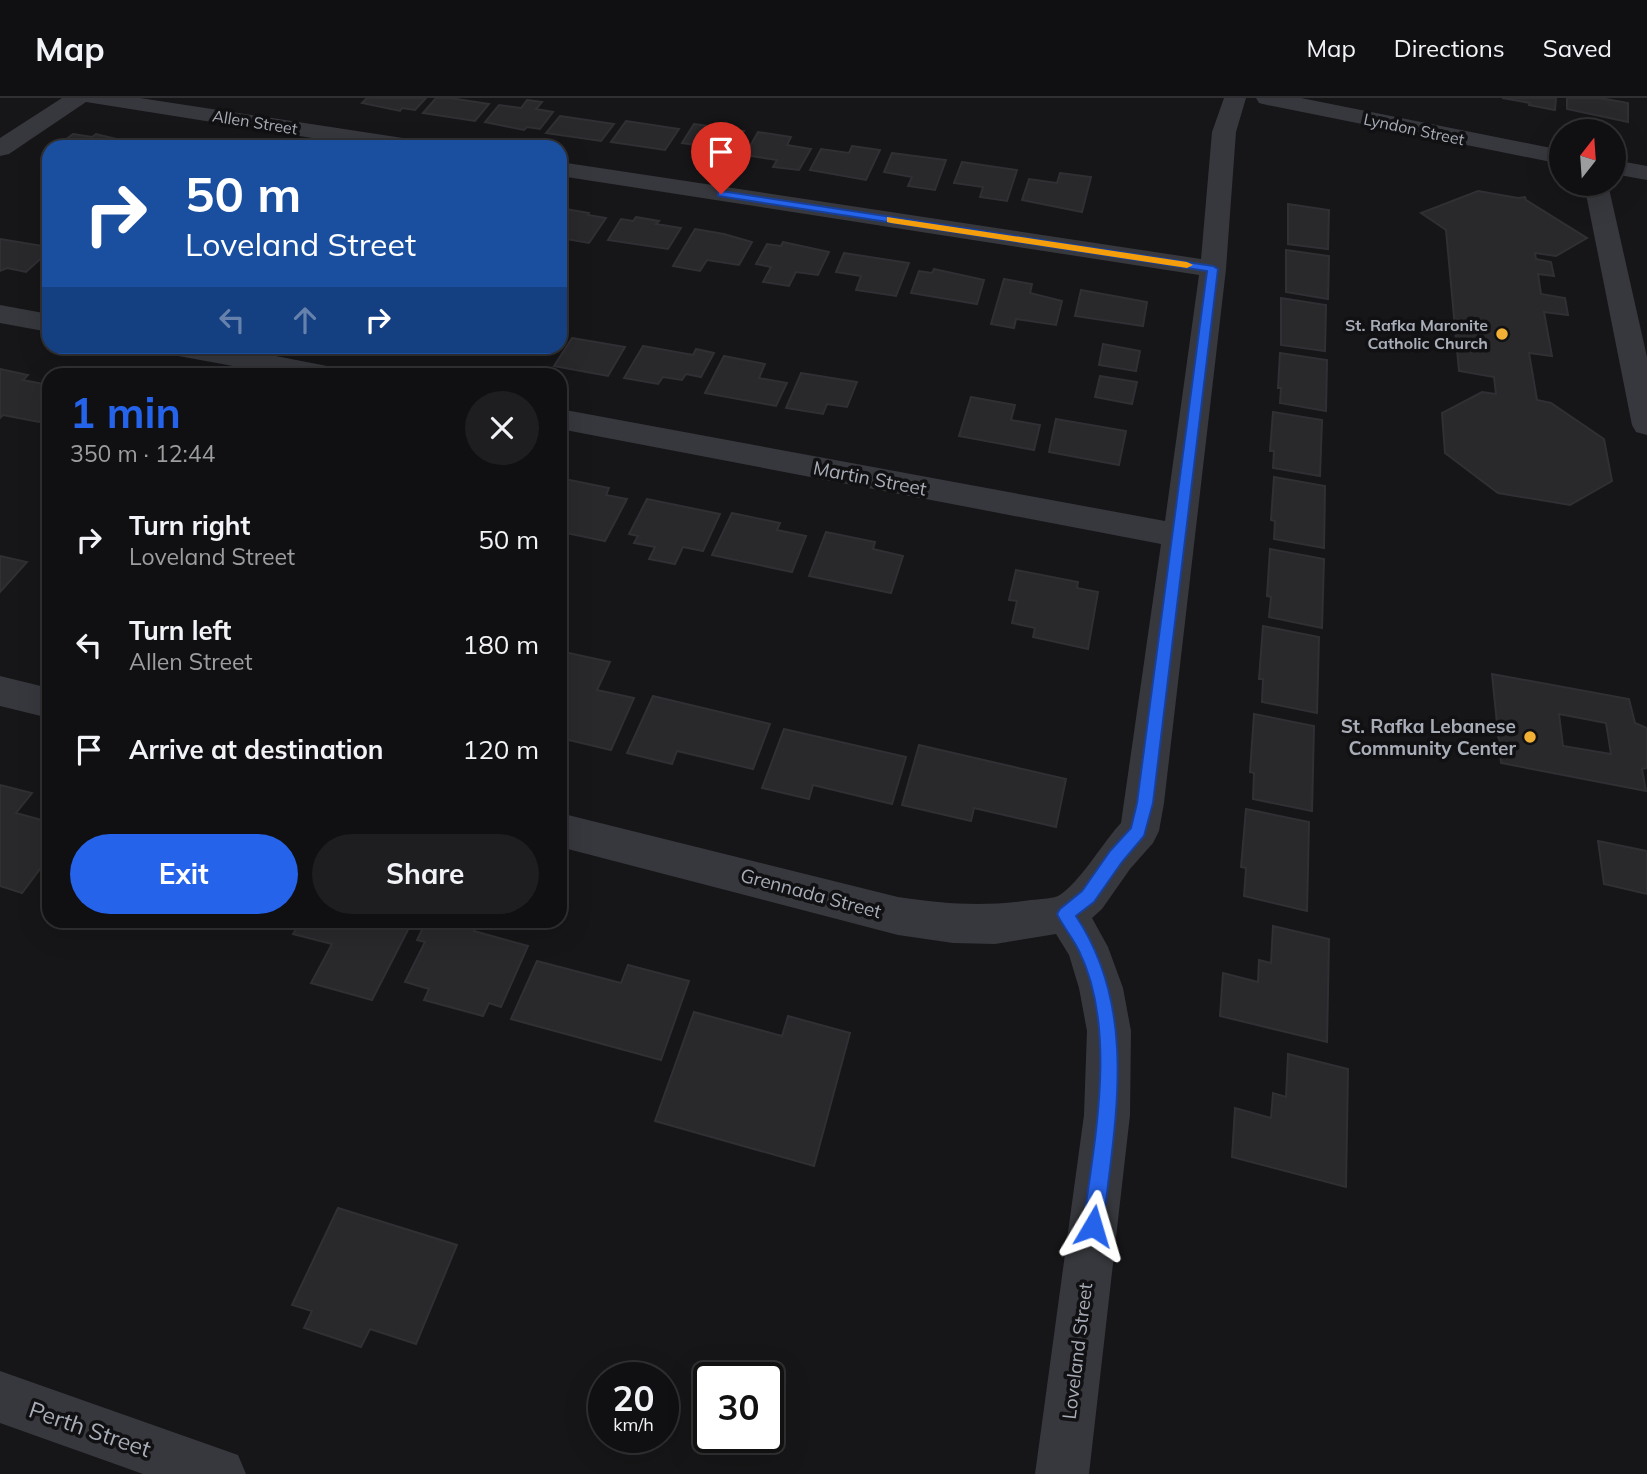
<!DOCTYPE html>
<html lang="en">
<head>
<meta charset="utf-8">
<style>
	:root { --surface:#101012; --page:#1e1e20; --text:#f1f3f6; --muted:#9c9d9f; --line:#303032; --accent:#2563eb }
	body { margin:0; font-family:Mulish,sans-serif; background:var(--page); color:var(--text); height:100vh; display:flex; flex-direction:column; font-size:26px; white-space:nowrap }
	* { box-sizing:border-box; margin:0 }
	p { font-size:23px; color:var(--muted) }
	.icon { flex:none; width:38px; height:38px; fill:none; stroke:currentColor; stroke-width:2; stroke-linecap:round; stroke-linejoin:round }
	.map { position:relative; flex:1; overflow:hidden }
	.drawer { position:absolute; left:42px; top:270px; width:525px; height:560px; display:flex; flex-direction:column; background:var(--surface); border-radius:21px; box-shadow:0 7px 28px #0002,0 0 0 2px var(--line) }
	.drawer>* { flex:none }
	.guide { position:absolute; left:42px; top:42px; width:525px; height:214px; border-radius:21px; box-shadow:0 7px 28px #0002,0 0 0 2px var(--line); background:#1a4fa0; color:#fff; overflow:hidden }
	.needle { width:46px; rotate:17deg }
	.fabs { position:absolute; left:1549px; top:21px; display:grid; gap:14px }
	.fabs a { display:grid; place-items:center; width:77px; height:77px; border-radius:50%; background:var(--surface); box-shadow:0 7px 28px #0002,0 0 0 2px var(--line); font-size:35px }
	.speed { position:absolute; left:588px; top:1264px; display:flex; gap:14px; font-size:35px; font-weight:700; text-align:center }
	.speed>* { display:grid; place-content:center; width:91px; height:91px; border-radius:50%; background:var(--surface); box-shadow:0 7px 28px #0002,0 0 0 2px var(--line); line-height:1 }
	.speed small { font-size:18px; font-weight:400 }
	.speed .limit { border:4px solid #111; border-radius:10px; background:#fff; color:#111 }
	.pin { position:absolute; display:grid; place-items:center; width:60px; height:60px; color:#fff; margin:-72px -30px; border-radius:50% 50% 50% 0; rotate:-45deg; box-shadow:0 0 7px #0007 }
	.pin .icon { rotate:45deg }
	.me { position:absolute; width:77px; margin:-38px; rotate:7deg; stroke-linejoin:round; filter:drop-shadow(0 0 5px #0008) }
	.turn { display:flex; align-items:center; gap:24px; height:147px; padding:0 28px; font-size:32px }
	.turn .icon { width:91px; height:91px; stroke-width:2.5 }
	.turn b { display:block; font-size:49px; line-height:60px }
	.lanes { display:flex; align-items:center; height:66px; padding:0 28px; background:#0003; justify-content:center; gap:35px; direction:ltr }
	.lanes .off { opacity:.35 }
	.round { display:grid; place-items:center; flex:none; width:74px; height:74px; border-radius:37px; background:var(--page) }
	.headline { display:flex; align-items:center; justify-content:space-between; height:119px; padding:0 28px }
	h1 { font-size:42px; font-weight:700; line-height:52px; color:var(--accent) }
	.action { display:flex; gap:14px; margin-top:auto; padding:14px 28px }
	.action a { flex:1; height:80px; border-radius:42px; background:var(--accent); color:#fff; font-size:28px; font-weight:700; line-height:80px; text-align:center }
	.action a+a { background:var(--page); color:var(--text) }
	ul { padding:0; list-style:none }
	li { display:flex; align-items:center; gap:21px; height:105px; padding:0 28px }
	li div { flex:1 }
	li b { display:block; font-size:26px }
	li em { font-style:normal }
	header { display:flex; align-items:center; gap:42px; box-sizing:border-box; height:98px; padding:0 35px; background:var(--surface); border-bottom:2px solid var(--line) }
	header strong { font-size:33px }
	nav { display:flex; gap:38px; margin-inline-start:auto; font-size:24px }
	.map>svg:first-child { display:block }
	.building { fill:#29292c; stroke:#303034; stroke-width:2; fill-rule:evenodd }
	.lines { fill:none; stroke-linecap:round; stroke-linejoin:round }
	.minor { fill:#37383d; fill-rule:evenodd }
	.route { fill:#2563eb; stroke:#184099; stroke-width:2 }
	.slow { fill:#f59e0b }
	.poi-dot { fill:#f2b134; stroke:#111113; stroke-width:2.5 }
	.labels { text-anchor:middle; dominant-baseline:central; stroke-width:7; stroke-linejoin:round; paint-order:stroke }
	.far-street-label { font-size:16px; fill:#a8adb8; stroke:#111113 }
	.far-poi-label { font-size:16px; font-weight:bold; fill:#a8adb8; stroke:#111113; text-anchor:end }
	.street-label { font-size:19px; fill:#a8adb8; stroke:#111113 }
	.poi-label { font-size:19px; font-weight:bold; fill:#a8adb8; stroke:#111113; text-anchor:end }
	.near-street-label { font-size:23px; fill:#a8adb8; stroke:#111113 }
</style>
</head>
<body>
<header>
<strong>Map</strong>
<nav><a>Map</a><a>Directions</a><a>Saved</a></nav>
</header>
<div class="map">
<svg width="1647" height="1376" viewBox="0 0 1647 1376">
	<rect width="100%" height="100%" fill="#161618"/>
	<g class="building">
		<polygon points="367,0 426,0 415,12 402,10 400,13 362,5"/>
		<polygon points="436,0 450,0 489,6 475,23 423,15"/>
		<polygon points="1502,0 1556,0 1555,12 1529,7 1530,5"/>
		<polygon points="1567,0 1600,0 1628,5 1628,24 1567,11"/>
		<polygon points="527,2 542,4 536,11 553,14 540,31 527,29 524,32 485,24 499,7 521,10"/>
		<polygon points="560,18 614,26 601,43 546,35"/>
		<polygon points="626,23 679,31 665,52 611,44"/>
		<polygon points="694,26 744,33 727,62 702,58 708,49 682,45"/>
		<polygon points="758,34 791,39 787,47 811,51 799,72 773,69 777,62 745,57"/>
		<polygon points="73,36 92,39 96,36 133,45 128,49 56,49"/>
		<polygon points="852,48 880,52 866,82 810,72 821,51 849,55"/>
		<polygon points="892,55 946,62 935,92 908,88 912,79 884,74"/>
		<polygon points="962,64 1017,72 1007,103 980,99 983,89 954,85"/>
		<polygon points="1060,75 1091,79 1082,114 1022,102 1029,81 1057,85"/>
		<polygon points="1478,93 1518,100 1525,99 1526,102 1587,140 1556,158 1535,155 1536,161 1551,164 1554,178 1538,176 1541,196 1565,200 1568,217 1544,214 1552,258 1529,255 1537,302 1551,305 1604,341 1612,383 1570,407 1498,395 1445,355 1442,315 1482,294 1496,296 1494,279 1459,273 1446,132 1421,115"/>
		<polygon points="1288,106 1329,112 1328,151 1288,146"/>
		<polygon points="560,110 589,115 588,117 606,120 589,145 560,140"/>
		<polygon points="636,119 659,123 656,126 681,130 668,151 608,142 621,121 633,123"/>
		<polygon points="695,131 724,136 752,144 739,167 707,162 700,173 673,168"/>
		<polygon points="0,141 49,149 49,153 26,174 7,170 0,173"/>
		<polygon points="783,144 829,154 818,177 796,174 789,188 763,184 771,169 756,166 767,146 781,148"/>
		<polygon points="1286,152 1329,158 1328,201 1286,194"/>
		<polygon points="844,155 909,165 896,198 856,192 861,178 836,174"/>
		<polygon points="934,171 984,182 977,206 911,195 919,173 932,175"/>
		<polygon points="1004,181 1032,186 1030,195 1062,203 1056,227 1016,221 1014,230 991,226"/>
		<polygon points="1081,192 1147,204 1143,228 1075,218"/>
		<polygon points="1281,200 1326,207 1325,253 1281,247"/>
		<polygon points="572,240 625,249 608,278 554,268"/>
		<polygon points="1103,246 1140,253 1136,273 1099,267"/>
		<polygon points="643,248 693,257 696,251 714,255 701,279 686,276 682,282 663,279 658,286 624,280"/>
		<polygon points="1280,255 1327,262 1326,313 1280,305 1281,290 1278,290"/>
		<polygon points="724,258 765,266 759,280 787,285 776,308 705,295"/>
		<polygon points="0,271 28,277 23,282 49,287 49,314 39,324 3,317 0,320"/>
		<polygon points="801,275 857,284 847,309 827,306 823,316 786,310"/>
		<polygon points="1100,278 1137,284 1132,306 1095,299"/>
		<polygon points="971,299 1015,307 1011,322 1040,327 1034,352 959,338"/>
		<polygon points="1273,314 1322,322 1320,378 1273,370 1274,353 1270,353"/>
		<polygon points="1056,321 1126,333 1119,367 1049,354"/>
		<polygon points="1274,379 1325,388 1324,450 1274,441 1275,423 1271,422"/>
		<polygon points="560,380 609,390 606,397 627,401 605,443 566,435 560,446"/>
		<polygon points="647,401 720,416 703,453 683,449 675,466 649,461 655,449 634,445 638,438 629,436"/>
		<polygon points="732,415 780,425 777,432 806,438 792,474 712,457"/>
		<polygon points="826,434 875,444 873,451 903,458 891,495 809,478"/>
		<polygon points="1270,451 1324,461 1322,530 1269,519 1271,499 1267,498"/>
		<polygon points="0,458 27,464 0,494"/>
		<polygon points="1016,472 1078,484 1077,490 1098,494 1088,551 1033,539 1035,530 1012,525 1017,503 1009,502"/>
		<polygon points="1263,528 1319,539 1317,615 1262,604 1263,581 1259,581"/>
		<polygon points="560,553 610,564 597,592 634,600 611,652 560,640"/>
		<path d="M1492 576 1629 601 1635 625 1647 630V670L1642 671 1646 693 1501 665ZM1559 616 1606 625 1611 656 1563 648Z"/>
		<polygon points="653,598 770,626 753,671 677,653 672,666 627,655"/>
		<polygon points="1254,616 1314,628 1312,713 1253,701 1254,675 1250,674"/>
		<polygon points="784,631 906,659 892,706 813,687 809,701 762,690"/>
		<polygon points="919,647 1066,681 1056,729 974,710 971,723 902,707"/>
		<polygon points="0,687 32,695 16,715 49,724 49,759 22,795 0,788"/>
		<polygon points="1246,711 1309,724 1307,813 1244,798 1246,770 1241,769"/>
		<polygon points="1598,743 1647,753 1647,796 1604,786"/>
		<polygon points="301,822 413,822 372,902 311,885 332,846 293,836"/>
		<polygon points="427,822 479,822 474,833 528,848 501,909 489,905 483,918 424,902 429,891 405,884 425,844 417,842"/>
		<polygon points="1273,828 1329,841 1327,944 1220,918 1223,875 1258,884 1259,862 1271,865"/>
		<polygon points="537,863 621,885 628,867 689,883 661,962 511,921"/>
		<polygon points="694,914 782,938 788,918 850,935 814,1068 655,1023"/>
		<polygon points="1288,956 1348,971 1346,1089 1232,1059 1235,1010 1271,1020 1273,995 1286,999"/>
		<polygon points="338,1110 457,1147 416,1246 370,1231 361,1249 304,1230 312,1213 292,1207"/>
	</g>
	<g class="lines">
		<g class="minor">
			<polygon points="62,0 140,0 416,42 424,44 428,49 369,49 86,4 9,56 0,58 0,40"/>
			<path d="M1224 0H1246L1236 34 1226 171 1164 705 1159 733 1153 745 1130 771 1102 811 1092 820 1108 849 1123 890 1131 933 1130 1017 1089 1376H1035L1084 1017 1087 933 1079 890 1069 857 1056 836 995 846 953 845 898 837 560 749V715L898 799C944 806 985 809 1031 802 1039 801 1051 801 1058 798 1079 786 1103 744 1121 725L1161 446 560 331V311L1165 423 1199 177 560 78V64L1201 161 1212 34Z"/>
			<polygon points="1256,0 1301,0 1561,52 1561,66 1267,7 1259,5"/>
			<polygon points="1614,62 1647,68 1647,82 1614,76"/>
			<polygon points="1584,86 1608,86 1647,259 1647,337 1636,334 1632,327"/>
			<polygon points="0,207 49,216 49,234 0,225"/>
			<polygon points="159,248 224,248 322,267 332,269 337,276 276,276 173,257 163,254"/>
			<polygon points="0,578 49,590 49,620 0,608"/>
			<polygon points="0,1273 238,1357 246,1376 143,1376 0,1325"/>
		</g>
	</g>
	<path class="route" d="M721 93 1213 168 1218 171 1153 705 1144 738 1122 764 1094 804 1076 818C1139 913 1115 1022 1103 1128L1100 1135 1093 1138 1086 1135 1083 1128C1094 1044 1118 932 1079 853 1073 840 1063 829 1057 816L1060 811 1082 793 1110 753 1131 730 1137 705 1207 173 718 98V94Z"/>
	<polygon class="slow" points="887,119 1187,164 1193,167 1187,170 891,125 887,124"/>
	<g class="poi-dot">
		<circle cx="1502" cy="236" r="7"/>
		<circle cx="1530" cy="639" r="7"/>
	</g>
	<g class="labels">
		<g class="far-street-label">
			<text transform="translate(255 24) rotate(9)">Allen Street</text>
			<text transform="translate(1414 31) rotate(12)">Lyndon Street</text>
		</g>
		<g class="far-poi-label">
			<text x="1488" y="227">St. Rafka Maronite<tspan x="1488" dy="18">Catholic Church</tspan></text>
		</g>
		<g class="street-label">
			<text transform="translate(870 380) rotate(11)">Martin Street</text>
			<text transform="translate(811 795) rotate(15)">Grennada Street</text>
			<text transform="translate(1077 1253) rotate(-83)">Loveland Street</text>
		</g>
		<g class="poi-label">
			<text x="1516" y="628">St. Rafka Lebanese<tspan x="1516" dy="22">Community Center</tspan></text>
		</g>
		<g class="near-street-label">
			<text transform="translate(90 1331) rotate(19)">Perth Street</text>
		</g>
	</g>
</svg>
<div class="fabs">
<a><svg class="needle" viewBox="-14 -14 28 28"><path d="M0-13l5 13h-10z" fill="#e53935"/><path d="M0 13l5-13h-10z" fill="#9c9d9f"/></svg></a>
</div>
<div class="speed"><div>20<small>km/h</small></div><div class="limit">30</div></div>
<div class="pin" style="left:721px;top:96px;background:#d93025"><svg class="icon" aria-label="arrive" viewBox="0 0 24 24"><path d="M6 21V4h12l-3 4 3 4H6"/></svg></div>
<svg class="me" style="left:1093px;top:1128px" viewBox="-20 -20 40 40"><path d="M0-17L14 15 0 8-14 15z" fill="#2563eb" stroke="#fff" stroke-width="4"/></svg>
<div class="guide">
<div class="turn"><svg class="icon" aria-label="right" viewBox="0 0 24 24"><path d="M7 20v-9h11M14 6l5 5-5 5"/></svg><div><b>50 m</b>Loveland Street</div></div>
<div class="lanes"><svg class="icon off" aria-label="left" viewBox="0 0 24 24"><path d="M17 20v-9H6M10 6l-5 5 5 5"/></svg><svg class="icon off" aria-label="ahead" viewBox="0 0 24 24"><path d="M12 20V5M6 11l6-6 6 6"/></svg><svg class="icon" aria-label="right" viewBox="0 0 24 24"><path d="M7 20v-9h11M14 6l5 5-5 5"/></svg></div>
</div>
<section class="drawer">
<div class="headline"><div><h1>1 min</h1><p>350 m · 12:44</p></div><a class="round"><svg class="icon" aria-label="close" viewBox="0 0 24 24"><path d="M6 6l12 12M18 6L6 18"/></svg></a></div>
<ul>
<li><svg class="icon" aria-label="right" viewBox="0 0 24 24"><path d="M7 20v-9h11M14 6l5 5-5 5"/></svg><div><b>Turn right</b><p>Loveland Street</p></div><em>50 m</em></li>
<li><svg class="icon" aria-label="left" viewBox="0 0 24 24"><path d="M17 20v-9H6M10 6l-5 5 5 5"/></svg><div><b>Turn left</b><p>Allen Street</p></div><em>180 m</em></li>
<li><svg class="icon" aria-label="arrive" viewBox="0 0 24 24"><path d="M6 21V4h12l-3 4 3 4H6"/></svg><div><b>Arrive at destination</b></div><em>120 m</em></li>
</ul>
<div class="action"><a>Exit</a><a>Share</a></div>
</section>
</div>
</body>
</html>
